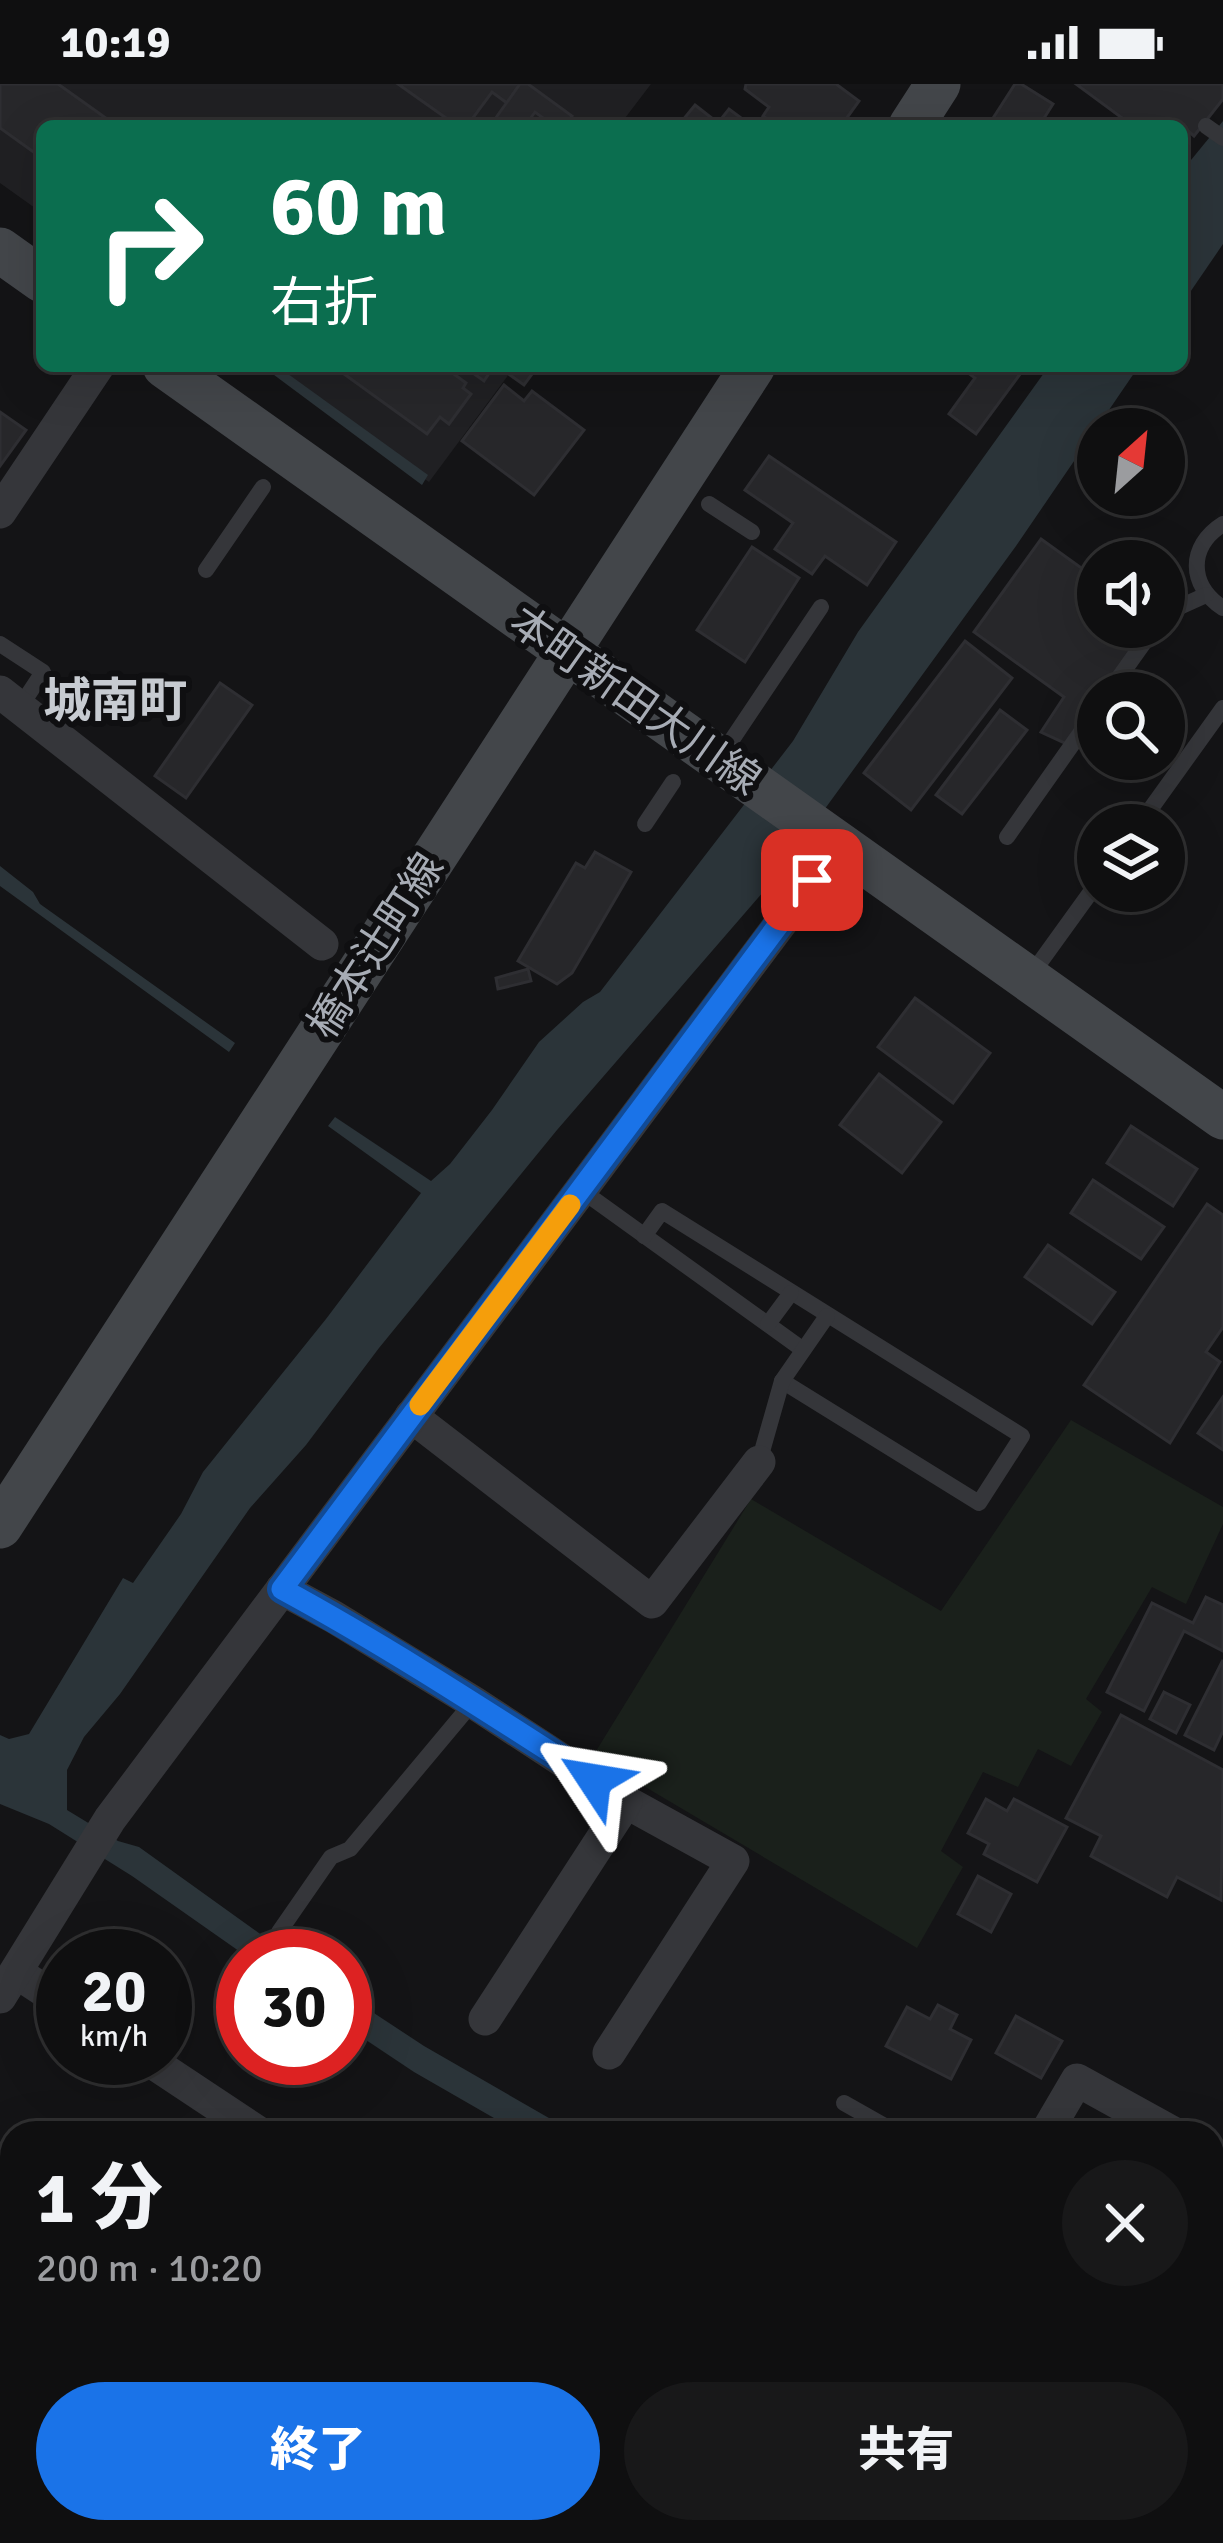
<!DOCTYPE html>
<html lang="ja">
<head>
<meta charset="utf-8">
<style>
	:root { --surface:#0f0f10; --page:#181819; --text:#f1f3f6; --muted:#9b9c9f; --line:#2f2f30; --accent:#1a73e8 }
	body { margin:0; font-family:Signika,"Noto Sans JP",sans-serif; background:var(--page); color:var(--text); height:100vh; display:flex; flex-direction:column; font-size:45px; white-space:nowrap }
	* { box-sizing:border-box; margin:0 }
	p { font-size:39px; color:var(--muted) }
	.icon { flex:none; width:66px; height:66px; fill:none; stroke:currentColor; stroke-width:2; stroke-linecap:round; stroke-linejoin:round }
	.map { position:relative; flex:1; overflow:hidden }
	.drawer { position:absolute; left:0px; top:2037px; width:1224px; height:423px; display:flex; flex-direction:column; background:var(--surface); border-radius:36px 36px 0 0; box-shadow:0 12px 48px #0002,0 0 0 3px var(--line) }
	.drawer>* { flex:none }
	.banner { position:absolute; left:36px; top:36px; width:1152px; height:252px; border-radius:18px; box-shadow:0 12px 48px #0002,0 0 0 3px var(--line); background:#0b6e4f; color:#fff; overflow:hidden }
	.needle { width:78px; rotate:27deg }
	.buttons { position:absolute; left:1077px; top:324px; display:grid; gap:24px }
	.buttons a { display:grid; place-items:center; width:108px; height:108px; border-radius:50%; background:var(--surface); box-shadow:0 12px 48px #0002,0 0 0 3px var(--line); font-size:60px }
	.speed { position:absolute; left:36px; top:1845px; display:flex; gap:24px; font-size:60px; font-weight:700; text-align:center }
	.speed>* { display:grid; place-content:center; width:156px; height:156px; border-radius:50%; background:var(--surface); box-shadow:0 12px 48px #0002,0 0 0 3px var(--line); line-height:1 }
	.speed small { font-size:30px; font-weight:400 }
	.speed .limit { border:18px solid #d22; background:#fff; color:#111 }
	.pin { position:absolute; display:grid; place-items:center; width:102px; height:102px; color:#fff; margin:-51px; border-radius:24px; box-shadow:0 6px 18px #0006 }
	.me { position:absolute; width:132px; margin:-66px; rotate:303deg; stroke-linejoin:round; filter:drop-shadow(0 0 9px #0008) }
	.turn { display:flex; align-items:center; gap:42px; height:252px; padding:0 36px; font-size:54px }
	.turn .icon { width:156px; height:156px; stroke-width:2.5 }
	.turn b { display:block; font-size:84px; line-height:102px }
	.round { display:grid; place-items:center; flex:none; width:126px; height:126px; border-radius:63px; background:var(--page) }
	.summary { display:flex; align-items:center; justify-content:space-between; height:204px; padding:0 36px }
	h1 { font-size:72px; font-weight:800; line-height:90px }
	.button { display:flex; gap:24px; margin-top:auto; padding:24px 36px }
	.button a { flex:1; height:138px; border-radius:72px; background:var(--accent); color:#fff; font-size:48px; font-weight:800; line-height:138px; text-align:center }
	.button a+a { background:var(--page); color:var(--text) }
	.status { display:flex; justify-content:space-between; align-items:center; height:84px; padding:0 60px; background:var(--surface); direction:ltr }
	.status svg { height:33px; fill:currentColor }
	.map>svg:first-child { display:block }
	.built { fill:#202023 }
	.green { fill:#1a201b }
	.water { fill:#2b3439 }
	.lines { fill:none; stroke-linecap:round; stroke-linejoin:round }
	.stream { stroke:#2b3439; stroke-width:12 }
	.building { fill:#27272a; stroke:#2e2e32; stroke-width:3 }
	.lane { stroke:#35363a; stroke-width:16 }
	.street { stroke:#35363a; stroke-width:33 }
	.secondary { stroke:#43464a; stroke-width:45 }
	.route-casing { stroke:#114b97; stroke-width:30 }
	.route { stroke:#1a73e8; stroke-width:21 }
	.slow { stroke:#f59e0b; stroke-width:21 }
	.labels { text-anchor:middle; dominant-baseline:central; stroke-width:12; stroke-linejoin:round; paint-order:stroke }
	.street-label { font-size:42px; fill:#a7acb5; stroke:#0f0f11 }
	.quarter-label { font-size:48px; font-weight:bold; fill:#c7cbd1; stroke:#0f0f11 }
</style>
</head>
<body>
<div class="status"><b>10:19</b><svg viewBox="0 0 49 12"><path d="M0 12V9h3v3zM5 12V6h3v6zM10 12V3h3v9zM15 12V0h3v12zM26 1h20v11H26zM47 4h2v5h-2z"/></svg></div>
<div class="map">
<svg width="1223" height="2459" viewBox="0 0 1223 2459">
	<rect width="100%" height="100%" fill="#141416"/>
	<g class="built">
		<polygon points="0,0 651,0 619,42 42,42 42,129 0,99"/>
		<polygon points="262,282 515,282 429,398"/>
	</g>
	<polygon class="green" points="1071,1336 1223,1423 1223,1440 1186,1520 1152,1503 1086,1615 1102,1628 1071,1682 1038,1665 1018,1703 983,1688 941,1767 963,1783 917,1864 593,1672 751,1415 941,1527"/>
	<g class="water">
		<polygon points="1223,37 1223,160 1182,220 1182,87"/>
		<polygon points="262,282 277,282 428,391 422,401"/>
		<polygon points="1049,282 1139,282 1016,462 771,799 557,1046 379,1264 306,1361 250,1424 120,1610 84,1653 67,1686 67,1726 118,1757 139,1763 291,1872 246,1872 132,1792 49,1740 0,1720 0,1651 9,1655 29,1650 123,1494 133,1499 181,1430 203,1388 326,1235 421,1109 328,1042 335,1033 431,1097 450,1080 492,1026 539,958 583,918 600,908 793,657 858,548"/>
		<polygon points="0,782 33,808 40,820 235,959 229,968 0,802"/>
		<polygon points="345,1910 424,1962 575,2049 520,2049 414,1988 345,1942"/>
	</g>
	<g class="lines">
		<polyline class="stream" points="1212,2291 1223,2267"/>
	</g>
	<g class="building">
		<polygon points="0,0 58,0 117,42 42,42 42,74 0,44"/>
		<polygon points="398,0 520,0 507,19 492,8 467,42 459,36 456,41"/>
		<polygon points="520,0 528,0 572,32 565,42 554,42 535,28 525,42 490,42"/>
		<polygon points="746,0 836,0 859,17 841,42 777,42 763,32 769,23 745,5"/>
		<polygon points="1015,0 1021,0 1053,20 1039,42 988,42"/>
		<polygon points="1076,0 1223,0 1223,15 1194,52 1186,45 1182,50 1182,42 1133,42"/>
		<polygon points="695,21 718,39 729,25 752,42 678,42"/>
		<polygon points="333,282 443,282 466,299 463,304 471,310 449,340 440,333 427,350"/>
		<polygon points="463,282 494,282 484,297"/>
		<polygon points="516,282 538,282 524,301 510,291"/>
		<polygon points="959,282 1026,282 976,350 949,330 975,294"/>
		<polygon points="504,301 524,317 532,307 584,346 534,411 462,357"/>
		<polygon points="0,328 26,346 0,382"/>
		<polygon points="769,372 896,458 867,501 825,472 812,490 775,465 793,439 745,406"/>
		<polygon points="1041,455 1098,496 1098,543 1146,543 1101,609 1098,609 1098,614 1067,660 1041,648 1064,613 974,548"/>
		<polygon points="752,463 799,494 745,578 697,546"/>
		<polygon points="965,557 1012,594 911,726 864,689"/>
		<polygon points="220,599 252,621 186,714 155,692"/>
		<polygon points="1000,626 1027,646 962,730 936,711"/>
		<polygon points="595,768 631,788 572,889 557,900 518,877 576,779 585,784"/>
		<polygon points="528,885 531,897 498,905 496,894"/>
		<polygon points="915,914 990,969 953,1019 878,963"/>
		<polygon points="879,990 941,1038 902,1089 840,1041"/>
		<polygon points="1131,1042 1197,1085 1173,1122 1107,1079"/>
		<polygon points="1093,1096 1164,1143 1141,1175 1071,1129"/>
		<polygon points="1207,1120 1223,1131 1223,1243 1206,1268 1220,1278 1170,1359 1084,1301"/>
		<polygon points="1048,1161 1115,1208 1092,1240 1025,1193"/>
		<polygon points="1223,1313 1223,1366 1198,1349"/>
		<polygon points="1206,1513 1223,1521 1223,1567 1184,1547 1144,1627 1107,1608 1152,1519 1193,1539"/>
		<polygon points="1223,1576 1223,1647 1214,1666 1185,1651"/>
		<polygon points="1164,1608 1190,1621 1176,1649 1150,1635"/>
		<polygon points="1121,1631 1223,1686 1221,1816 1177,1793 1167,1813 1091,1772 1101,1752 1066,1734"/>
		<polygon points="986,1715 1007,1727 1014,1715 1067,1743 1037,1798 984,1770 989,1760 968,1749"/>
		<polygon points="978,1792 1011,1810 991,1848 958,1830"/>
		<polygon points="938,1921 957,1931 950,1945 971,1956 951,1995 886,1962 907,1923 930,1935"/>
		<polygon points="1016,1932 1062,1957 1041,1994 996,1969"/>
	</g>
	<g class="lines">
		<g class="lane">
			<polyline points="1206,42 1223,54"/>
			<polyline points="709,420 752,448"/>
			<path d="M1223 440C1188 462 1188 501 1223 524"/>
			<polyline points="206,486 263,403"/>
			<polyline points="1164,530 1206,511"/>
			<polyline points="0,560 43,588 20,623"/>
			<polyline points="1108,609 1155,543"/>
			<polyline points="719,675 821,523"/>
			<polyline points="645,740 673,698"/>
			<polyline points="1139,741 1223,624"/>
			<polyline points="1007,753 1098,624"/>
			<polyline points="1028,895 1098,798"/>
			<polyline points="581,1106 802,1265"/>
			<polyline points="644,1152 662,1127 1022,1352 979,1419 782,1297"/>
			<polyline points="768,1240 791,1209"/>
			<polyline points="759,1378 782,1297 827,1232"/>
			<polyline points="279,1848 331,1773 350,1765 473,1618"/>
			<polyline points="844,2019 897,2049"/>
		</g>
		<g class="street">
			<polyline points="0,428 98,282"/>
			<polyline points="0,608 322,860"/>
			<polyline points="411,1332 652,1518 759,1378"/>
			<polyline points="282,1505 334,1533 473,1618 626,1718 733,1777 609,1969"/>
			<polyline points="16,1888 63,1919"/>
			<polyline points="0,1913 110,1735 813,796"/>
			<polyline points="485,1935 626,1718"/>
			<polyline points="146,1974 259,2049"/>
			<polyline points="1046,2049 1077,1996 1173,2049"/>
			<polyline points="1212,2071 1223,2077"/>
			<polyline points="0,2201 12,2211"/>
			<polyline points="773,2448 794,2459"/>
			<polyline points="298,2459 305,2448"/>
		</g>
		<g class="secondary">
			<polyline points="911,42 938,0"/>
			<polyline points="0,166 42,196"/>
			<polyline points="165,282 1223,1033"/>
			<polyline points="0,1442 753,282"/>
			<polyline points="1212,2444 1223,2423"/>
		</g>
	</g>
	<g class="lines">
		<defs>
			<path id="route" d="M594 1696C491 1630 389 1563 282 1505L812 796"/>
		</defs>
		<use href="#route" class="route-casing"/>
		<use href="#route" class="route"/>
		<polyline class="slow" points="420,1321 570,1121"/>
	</g>
	<g class="labels">
		<g class="street-label">
			<text transform="translate(635 617) rotate(35)">本町新田大川線</text>
			<text transform="translate(376 862) rotate(-57)">橋本辻町線</text>
		</g>
		<g class="quarter-label">
			<text x="115" y="617">城南町</text>
		</g>
	</g>
</svg>
<div class="buttons">
<a><svg class="needle" viewBox="-14 -14 28 28"><path d="M0-13l5 13h-10z" fill="#e53935"/><path d="M0 13l5-13h-10z" fill="#9b9c9f"/></svg></a>
<a><svg class="icon" aria-label="sound" viewBox="0 0 24 24"><path d="M4 9h4l5-4v14l-5-4H4zM17 9q2 3 0 6"/></svg></a>
<a><svg class="icon" aria-label="search" viewBox="0 0 24 24"><circle cx="10" cy="10" r="6"/><path d="M15 15l6 6"/></svg></a>
<a><svg class="icon" aria-label="layers" viewBox="0 0 24 24"><path d="M12 4l9 5-9 5-9-5zM3 14l9 5 9-5"/></svg></a>
</div>
<div class="speed"><div>20<small>km/h</small></div><div class="limit">30</div></div>
<div class="pin" style="left:812px;top:796px;background:#d93025"><svg class="icon" aria-label="arrive" viewBox="0 0 24 24"><path d="M6 21V4h12l-3 4 3 4H6"/></svg></div>
<svg class="me" style="left:594px;top:1696px" viewBox="-20 -20 40 40"><path d="M0-17L14 15 0 8-14 15z" fill="#1a73e8" stroke="#fff" stroke-width="4"/></svg>
<div class="banner">
<div class="turn"><svg class="icon" aria-label="right" viewBox="0 0 24 24"><path d="M7 20v-9h11M14 6l5 5-5 5"/></svg><div><b>60 m</b>右折</div></div>
</div>
<section class="drawer">
<div class="summary"><div><h1>1 分</h1><p>200 m · 10:20</p></div><a class="round"><svg class="icon" aria-label="close" viewBox="0 0 24 24"><path d="M6 6l12 12M18 6L6 18"/></svg></a></div>
<div class="button"><a>終了</a><a>共有</a></div>
</section>
</div>
</body>
</html>
